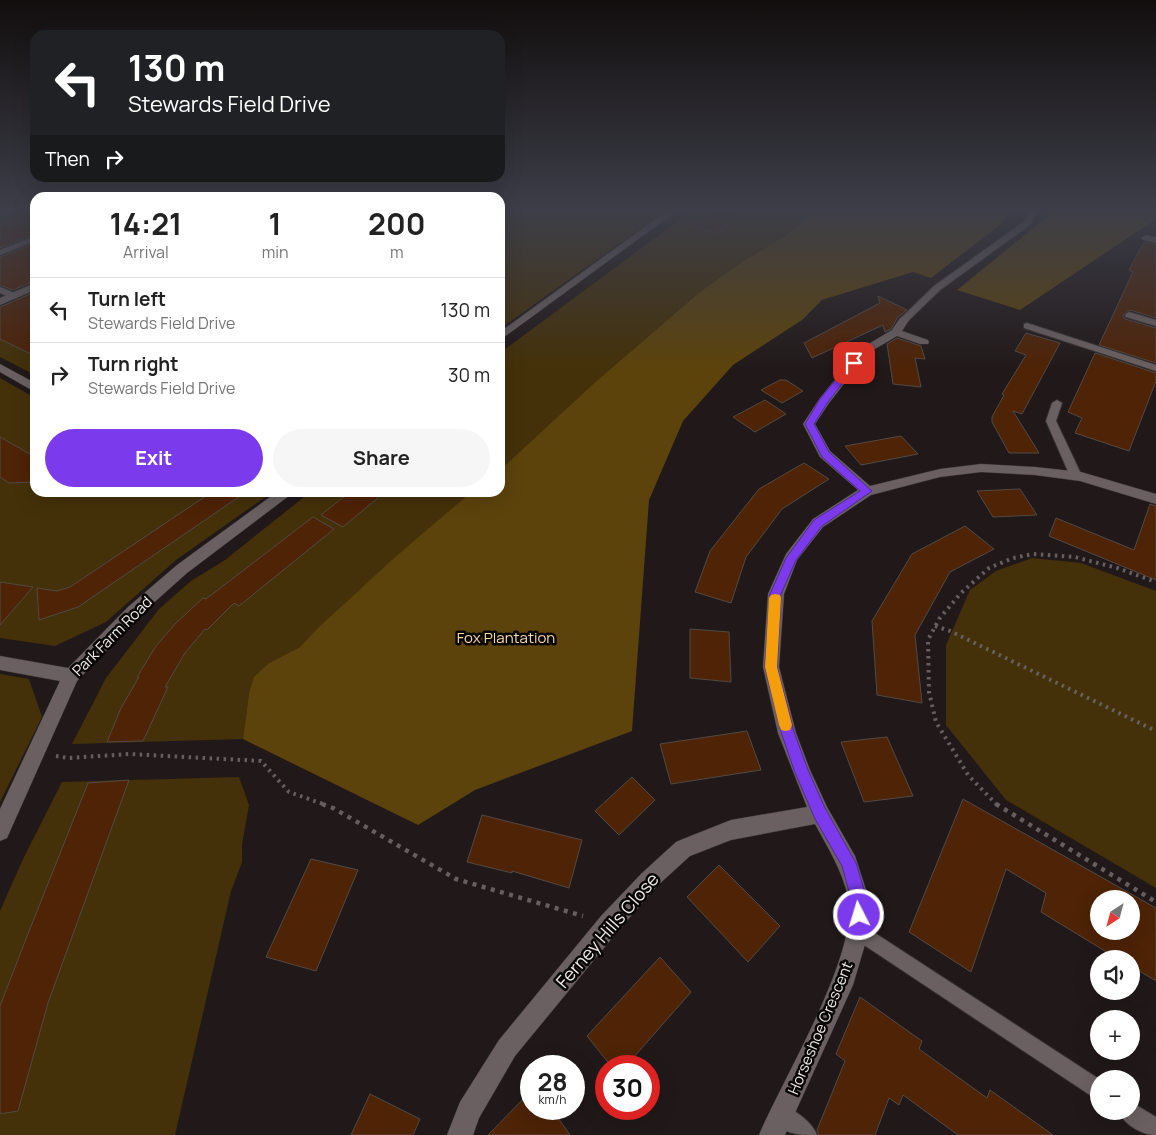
<!DOCTYPE html>
<html lang="en">
<head>
<meta charset="utf-8">
<style>
	:root { --surface:#fff; --page:#f6f6f6; --text:#222; --muted:#767676; --line:#e0e0e0; --accent:#7c3aed }
	body { margin:0; font-family:Manrope,sans-serif; background:var(--page); color:var(--text); height:100vh; display:flex; flex-direction:column; font-size:19px; white-space:nowrap }
	* { box-sizing:border-box; margin:0 }
	p { font-size:16px; color:var(--muted) }
	.icon { flex:none; width:28px; height:28px; fill:none; stroke:currentColor; stroke-width:2; stroke-linecap:round; stroke-linejoin:round }
	.map { position:relative; flex:1; overflow:hidden }
	.panel { position:absolute; left:30px; top:192px; width:475px; height:305px; display:flex; flex-direction:column; background:var(--surface); border-radius:15px; box-shadow:0 5px 20px #0002 }
	.panel>* { flex:none }
	.hud { position:absolute; left:30px; top:30px; width:475px; height:152px; border-radius:15px; box-shadow:0 5px 20px #0002; background:#202124; color:#fff; overflow:hidden }
	.needle { width:32px; rotate:216deg }
	.tools { position:absolute; left:1090px; top:890px; display:grid; gap:10px }
	.tools a { display:grid; place-items:center; width:50px; height:50px; border-radius:50%; background:var(--surface); box-shadow:0 5px 20px #0002; font-size:25px }
	.speed { position:absolute; left:520px; top:1055px; display:flex; gap:10px; font-size:25px; font-weight:700; text-align:center }
	.speed>* { display:grid; place-content:center; width:65px; height:65px; border-radius:50%; background:var(--surface); box-shadow:0 5px 20px #0002; line-height:1 }
	.speed small { font-size:12px; font-weight:400 }
	.speed .limit { border:8px solid #d22; background:#fff; color:#111 }
	.pin { position:absolute; display:grid; place-items:center; width:42px; height:42px; color:#fff; margin:-21px; border-radius:10px; box-shadow:0 2px 8px #0006 }
	.me { position:absolute; width:55px; margin:-28px; rotate:355deg; stroke-linejoin:round; filter:drop-shadow(0 0 4px #0008) }
	.turn { display:flex; align-items:center; gap:18px; height:105px; padding:0 15px; font-size:22px }
	.turn .icon { width:65px; height:65px; stroke-width:2.5 }
	.turn b { display:block; font-size:35px; line-height:42px }
	.then { display:flex; align-items:center; height:48px; padding:0 15px; background:#0003; gap:10px; font-size:19px }
	.eta { display:flex; justify-content:space-evenly; align-items:center; height:85px; text-align:center }
	.eta b { font-size:30px; font-weight:700; line-height:35px }
	.button { display:flex; gap:10px; margin-top:auto; padding:10px 15px }
	.button a { flex:1; height:58px; border-radius:30px; background:var(--accent); color:#fff; font-size:20px; font-weight:700; line-height:58px; text-align:center }
	.button a+a { background:var(--page); color:var(--text) }
	ul { padding:0; list-style:none }
	li { display:flex; align-items:center; gap:15px; height:65px; padding:0 15px; border-top:1px solid var(--line) }
	li div { flex:1 }
	li b { display:block; font-size:19px }
	li em { font-style:normal }
	.map>svg:first-child { display:block }
	.green { fill:#443109 }
	.forest { fill:#5c430c }
	.building { fill:#4e2306; stroke:#514a45; fill-rule:evenodd }
	.lines { fill:none; stroke-linecap:round; stroke-linejoin:round }
	.lane-casing { stroke:#383333; stroke-width:2 }
	.street-casing { stroke:#383333; stroke-width:1 }
	.path-far1 { stroke:#675f5f; stroke-width:4; stroke-dasharray:2.5 4.5; stroke-linecap:butt }
	.path { stroke:#675f5f; stroke-width:4.5; stroke-dasharray:4 5.5; stroke-linecap:butt }
	.lane { fill:#6a6061; fill-rule:evenodd }
	.street { fill:#6a6061; fill-rule:evenodd }
	.route { fill:#7c3aed; stroke:#51269a }
	.slow { fill:#f59e0b }
	.labels { text-anchor:middle; dominant-baseline:central; stroke-width:5; stroke-linejoin:round; paint-order:stroke }
	.street-label { font-size:15px; fill:#efe9e9; stroke:#080606 }
	.park-label { font-size:15px; fill:#f9dca7; stroke:#080606 }
	.near-street-label { font-size:18px; fill:#efe9e9; stroke:#080606 }
</style>
</head>
<body>
<div class="map">
<svg width="1156" height="1135" viewBox="0 0 1156 1135">
	<rect width="100%" height="100%" fill="#211919"/>
	<g class="green">
		<polygon points="500,210 666,210 500,329"/>
		<polygon points="693,210 816,210 785,236 742,262 701,291 593,384 500,470 500,353"/>
		<polygon points="35,291 35,375 0,357 0,307"/>
		<polygon points="0,378 35,398 35,492 271,493 176,560 106,622 55,646 0,638"/>
		<polygon points="309,493 470,493 345,603 300,647 269,663 249,693 243,739 72,744 106,678 159,609 191,581 225,560"/>
		<polygon points="1032,558 1081,563 1156,591 1156,888 1006,800 946,725 946,645 970,590 996,571"/>
		<polygon points="0,674 29,679 42,717 0,802"/>
		<polygon points="239,777 249,805 242,844 242,862 231,891 175,1135 0,1135 0,911 24,857 62,782"/>
	</g>
	<g class="forest">
		<polygon points="816,210 1011,210 1001,224 931,278 913,272 822,300 802,320 733,365 683,421 649,500 632,731 475,790 418,825 243,739 249,693 254,677 269,663 300,647 320,626 393,559 470,493 500,492 500,470 593,384 701,291 742,262 785,236"/>
		<polygon points="1044,210 1156,210 1156,219 1020,310 957,290 1047,217"/>
	</g>
	<g class="building">
		<polygon points="29,210 35,210 35,234 0,248 0,221"/>
		<polygon points="713,210 746,210 716,233 693,226"/>
		<polygon points="1145,242 1156,245 1156,318 1130,310 1123,315 1125,319 1156,328 1156,363 1099,345 1133,272 1129,270 1139,251"/>
		<polygon points="35,243 35,281 13,290 0,285 0,257"/>
		<polygon points="35,292 35,356 0,339 0,307"/>
		<polygon points="878,296 907,310 898,317 891,329 885,332 883,325 812,358 804,343 880,303"/>
		<polygon points="1026,333 1060,343 1022,414 1013,411 1039,453 1009,453 992,422 992,417 1004,395 1002,394 1026,355 1015,351"/>
		<polygon points="897,338 921,346 925,359 915,358 921,387 893,384 887,344"/>
		<polygon points="1095,353 1156,373 1156,381 1129,451 1075,433 1082,418 1068,412"/>
		<polygon points="780,380 786,380 803,391 782,403 761,390"/>
		<polygon points="765,400 786,414 755,432 733,417"/>
		<polygon points="901,436 918,454 861,465 845,446"/>
		<polygon points="0,437 35,457 35,482 9,483 0,477"/>
		<polygon points="804,463 829,479 782,509 746,557 731,603 695,592 710,551 759,489"/>
		<polygon points="1020,489 1037,515 993,517 977,491"/>
		<polygon points="212,492 246,492 78,607 39,620 37,588 57,591 70,587"/>
		<polygon points="350,492 385,492 343,527 321,515"/>
		<polygon points="1150,504 1156,506 1156,580 1049,536 1056,518 1134,550"/>
		<polygon points="313,517 334,529 239,606 234,603 207,630 205,629 185,653 165,687 168,687 143,741 107,742 121,708 139,677 137,677 156,646 176,623 203,598 206,599"/>
		<polygon points="965,526 994,549 950,572 915,635 922,703 877,695 872,621 912,554"/>
		<polygon points="0,582 33,587 0,625"/>
		<polygon points="690,629 729,632 731,682 690,678"/>
		<polygon points="747,731 761,770 671,784 660,744"/>
		<polygon points="887,737 913,796 864,802 841,742"/>
		<polygon points="632,777 655,800 619,835 595,811"/>
		<polygon points="129,780 48,1003 18,1111 0,1114 0,1006 24,944 88,783"/>
		<path d="M963 799 1156 908V981L1131 966V959H1118L1041 912 1046 893 1006 869 971 972 909 932ZM1099 899H1131V931H1099Z"/>
		<polygon points="482,815 582,840 569,888 512,871 512,873 467,862"/>
		<polygon points="311,859 358,870 316,971 266,957"/>
		<polygon points="719,865 780,926 748,962 687,897"/>
		<polygon points="660,957 691,992 626,1066 611,1066 587,1036"/>
		<polygon points="860,997 922,1041 919,1049 987,1098 990,1090 1053,1135 958,1135 903,1095 899,1105 889,1098 875,1135 819,1135 817,1130 845,1061 836,1054"/>
		<polygon points="531,1091 531,1109 552,1109 570,1135 488,1135"/>
		<polygon points="370,1094 420,1119 413,1135 351,1135"/>
	</g>
	<g class="lines">
		<defs>
			<g id="lane">
				<polygon points="1029,210 1037,210 1031,224 940,290 907,322 901,322 901,318 934,286 1025,221"/>
				<polygon points="35,236 35,241 0,255 0,250"/>
				<polygon points="0,287 17,294 18,296 14,299 0,293"/>
				<polygon points="1129,312 1156,320 1156,326 1126,317 1125,315"/>
				<polygon points="1027,323 1156,365 1156,371 1024,328 1024,324"/>
				<polygon points="1057,400 1062,403 1056,421 1082,476 1076,480 1070,476 1046,421 1052,403"/>
				<polygon points="858,922 1099,1079 1099,1101 852,937 849,931 852,925"/>
				<path d="M1131 1102 1156 1117V1135C1142 1135 1124 1125 1119 1111H1131Z"/>
				<path d="M782 1105C795 1110 812 1122 817 1135 797 1135 781 1135 772 1115L775 1108Z"/>
			</g>
			<g id="street">
				<polygon points="0,210 9,210 0,215"/>
				<polygon points="668,210 678,210 500,340 500,332"/>
				<polygon points="1146,235 1156,237 1156,243 1143,240 1141,238"/>
				<polygon points="35,283 35,290 0,305 0,298"/>
				<path d="M904 317 909 320 902 331 928 340 929 342 928 344H920L897 336 868 353 829 403 815 424 830 451 870 486 940 469 981 464 1035 467 1081 472 1156 494V504L1080 481 1035 475 981 472 940 477 871 495 823 527 797 560 784 594 779 667 796 733 810 770 827 807 855 856 869 899V931L853 985 785 1135H759C782 1080 860 953 848 897 842 870 828 848 815 824L731 840 690 856 656 887 617 932 515 1056 479 1118 473 1135H447L460 1102 499 1040 601 916 642 873 676 842 683 839 731 820 807 807 778 733 763 667 768 594 786 554 813 519 858 490 820 457 803 424 820 398 860 349 892 330 900 318Z"/>
				<polygon points="0,364 35,383 35,392 0,372"/>
				<polygon points="277,492 294,492 187,573 140,615 77,681 7,838 0,841 0,809 60,681 0,670 0,656 68,668 128,607 177,565"/>
			</g>
		</defs>
		<use href="#lane" class="lane-casing"/>
		<use href="#street" class="street-casing"/>
		<g class="path-far1">
			<polyline points="935,626 950,631 1156,731"/>
			<polyline points="56,756 68,758 130,754 261,761 289,792 326,805"/>
			<polyline points="997,805 968,775 936,722 929,692 928,640 939,619 961,593 989,568 1013,558 1033,554 1075,557 1117,568 1156,582"/>
		</g>
		<g class="path">
			<polyline points="322,804 333,808 456,879 583,916"/>
			<polyline points="996,804 1156,902"/>
		</g>
		<use href="#lane" class="lane"/>
		<use href="#street" class="street"/>
	</g>
	<linearGradient id="sky" x2="0" y2="1"><stop stop-color="#120e0e"/><stop offset="0.57" stop-color="#3d3e49"/><stop offset="1" stop-color="#3d3e49" stop-opacity="0"/></linearGradient>
	<rect width="1156" height="369" fill="url(#sky)"/>
	<polygon class="route" points="851,361 858,363 828,402 814,424 829,452 872,491 822,526 796,560 781,594 777,667 794,732 808,770 825,808 856,863 867,899 867,915 865,921 859,923 853,921 851,915 851,899 842,866 815,819 794,770 781,732 765,667 770,594 786,558 814,520 860,491 822,457 805,424 820,399"/>
	<polygon class="slow" points="775,594 780,595 781,598 777,667 792,725 790,730 786,731 781,730 779,725 765,667 769,598 771,595"/>
	<g class="labels">
		<g class="street-label">
			<text transform="translate(112 636) rotate(-45)">Park Farm Road</text>
			<text transform="translate(820 1028) rotate(-67)">Horseshoe Crescent</text>
		</g>
		<g class="park-label">
			<text x="506" y="637">Fox Plantation</text>
		</g>
		<g class="near-street-label">
			<text transform="translate(607 930) rotate(-49)">Ferney Hills Close</text>
		</g>
	</g>
</svg>
<div class="tools">
<a><svg class="needle" viewBox="-14 -14 28 28"><path d="M0-13l5 13h-10z" fill="#e53935"/><path d="M0 13l5-13h-10z" fill="#767676"/></svg></a>
<a><svg class="icon" aria-label="sound" viewBox="0 0 24 24"><path d="M4 9h4l5-4v14l-5-4H4zM17 9q2 3 0 6"/></svg></a>
<a>+</a>
<a>−</a>
</div>
<div class="speed"><div>28<small>km/h</small></div><div class="limit">30</div></div>
<div class="pin" style="left:854px;top:363px;background:#d93025"><svg class="icon" aria-label="arrive" viewBox="0 0 24 24"><path d="M6 21V4h12l-3 4 3 4H6"/></svg></div>
<svg class="me" style="left:859px;top:915px" viewBox="-20 -20 40 40"><circle r="17" fill="#7c3aed" stroke="#fff" stroke-width="3"/><path d="M0-11L8 9 0 5-8 9z" fill="#fff"/></svg>
<div class="hud">
<div class="turn"><svg class="icon" aria-label="left" viewBox="0 0 24 24"><path d="M17 20v-9H6M10 6l-5 5 5 5"/></svg><div><b>130 m</b>Stewards Field Drive</div></div>
<div class="then">Then<svg class="icon" aria-label="right" viewBox="0 0 24 24"><path d="M7 20v-9h11M14 6l5 5-5 5"/></svg></div>
</div>
<section class="panel">
<div class="eta">
<div><b>14:21</b><p>Arrival</p></div>
<div><b>1</b><p>min</p></div>
<div><b>200</b><p>m</p></div>
</div>
<ul>
<li><svg class="icon" aria-label="left" viewBox="0 0 24 24"><path d="M17 20v-9H6M10 6l-5 5 5 5"/></svg><div><b>Turn left</b><p>Stewards Field Drive</p></div><em>130 m</em></li>
<li><svg class="icon" aria-label="right" viewBox="0 0 24 24"><path d="M7 20v-9h11M14 6l5 5-5 5"/></svg><div><b>Turn right</b><p>Stewards Field Drive</p></div><em>30 m</em></li>
</ul>
<div class="button"><a>Exit</a><a>Share</a></div>
</section>
</div>
</body>
</html>
